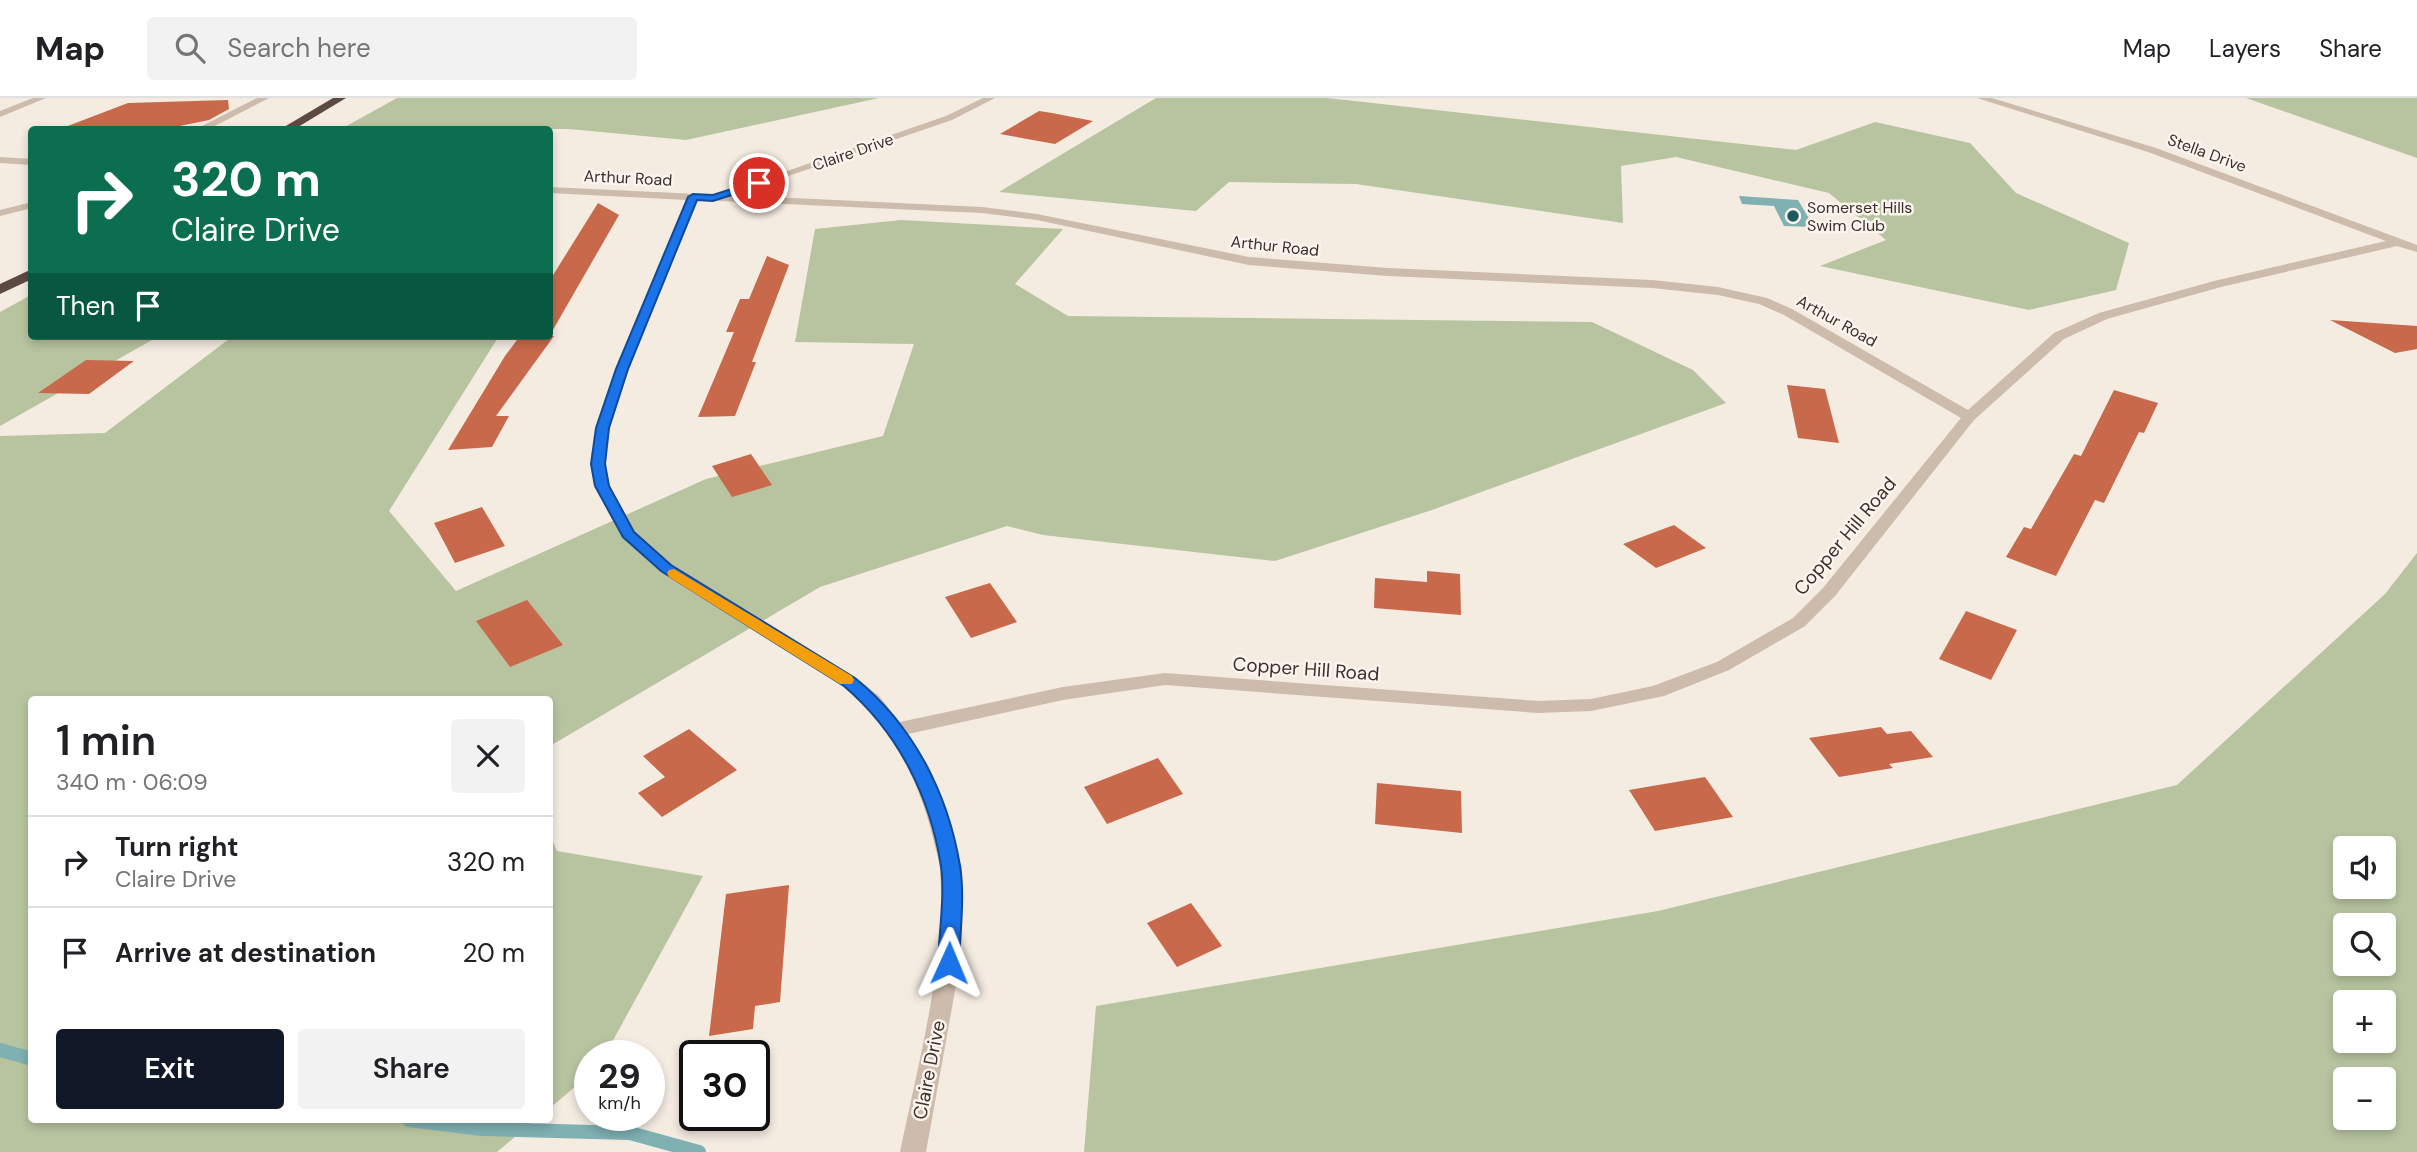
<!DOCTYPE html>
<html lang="en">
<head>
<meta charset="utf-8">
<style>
	:root { --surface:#fff; --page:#f2f2f2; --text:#202124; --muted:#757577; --line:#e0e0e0; --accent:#111827 }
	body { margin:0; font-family:"DM Sans",sans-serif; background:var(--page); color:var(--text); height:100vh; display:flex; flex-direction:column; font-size:26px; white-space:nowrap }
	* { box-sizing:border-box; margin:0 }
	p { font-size:23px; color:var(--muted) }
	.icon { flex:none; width:38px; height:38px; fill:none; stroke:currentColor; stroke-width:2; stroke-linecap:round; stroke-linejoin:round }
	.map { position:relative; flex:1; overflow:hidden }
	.side { position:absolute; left:28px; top:598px; width:525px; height:427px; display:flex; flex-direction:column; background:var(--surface); border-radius:7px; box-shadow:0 4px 10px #0003 }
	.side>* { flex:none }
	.hud { position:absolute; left:28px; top:28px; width:525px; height:214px; border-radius:7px; box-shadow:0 4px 10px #0003; background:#0b6e4f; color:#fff; overflow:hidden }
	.fabs { position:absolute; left:2333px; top:738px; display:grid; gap:14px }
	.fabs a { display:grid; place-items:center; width:63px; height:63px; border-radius:7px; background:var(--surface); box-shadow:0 4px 10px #0003; font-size:35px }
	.speed { position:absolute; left:574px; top:942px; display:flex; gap:14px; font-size:35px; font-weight:700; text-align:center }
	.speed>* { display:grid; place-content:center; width:91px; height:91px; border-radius:50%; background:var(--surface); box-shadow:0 4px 10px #0003; line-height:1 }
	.speed small { font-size:18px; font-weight:400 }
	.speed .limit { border:4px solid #111; border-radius:10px; background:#fff; color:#111 }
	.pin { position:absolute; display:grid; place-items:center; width:60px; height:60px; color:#fff; margin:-30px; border:4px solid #fff; border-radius:50%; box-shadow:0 2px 7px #0007 }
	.me { position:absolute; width:77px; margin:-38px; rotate:1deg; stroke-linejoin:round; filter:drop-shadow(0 0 5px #0008) }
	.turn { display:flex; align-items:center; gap:24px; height:147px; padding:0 28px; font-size:32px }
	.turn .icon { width:91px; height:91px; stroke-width:2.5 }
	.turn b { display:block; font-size:49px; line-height:60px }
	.then { display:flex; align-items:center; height:66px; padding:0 28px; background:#0003; gap:14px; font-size:26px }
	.round { display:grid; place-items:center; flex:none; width:74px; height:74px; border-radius:7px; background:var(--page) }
	.head { display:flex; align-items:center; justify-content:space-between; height:119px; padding:0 28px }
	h1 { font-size:42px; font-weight:600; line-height:52px }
	.cta { display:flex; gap:14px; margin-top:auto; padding:14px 28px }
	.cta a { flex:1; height:80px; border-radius:7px; background:var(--accent); color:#fff; font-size:28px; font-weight:600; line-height:80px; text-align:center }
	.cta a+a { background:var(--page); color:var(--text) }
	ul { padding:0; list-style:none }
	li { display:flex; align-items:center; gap:21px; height:91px; padding:0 28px; border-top:2px solid var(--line) }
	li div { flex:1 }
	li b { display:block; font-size:26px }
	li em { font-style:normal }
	header { display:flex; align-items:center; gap:42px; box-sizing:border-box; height:98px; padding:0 35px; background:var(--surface); border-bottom:2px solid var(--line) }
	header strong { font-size:33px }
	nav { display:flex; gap:38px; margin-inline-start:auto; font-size:24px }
	.search { width:490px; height:63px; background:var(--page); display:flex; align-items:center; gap:18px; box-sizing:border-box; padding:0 24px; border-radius:7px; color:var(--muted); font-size:26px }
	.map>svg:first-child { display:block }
	.green { fill:#b8c4a0; fill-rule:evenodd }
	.water { fill:#7fb0b2 }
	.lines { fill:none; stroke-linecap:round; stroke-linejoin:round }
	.stream { stroke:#7fb0b2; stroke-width:14 }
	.building { fill:#c8694b }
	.lane { fill:#cdbbac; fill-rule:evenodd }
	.street { fill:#cdbbac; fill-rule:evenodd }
	.highway { fill:#5c4a42; fill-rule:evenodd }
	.route { fill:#1a73e8; stroke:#114b97; stroke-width:2 }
	.slow { fill:#f59e0b }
	.poi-dot { fill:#1f5a5e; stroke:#fbf5ee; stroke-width:2.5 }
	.labels { text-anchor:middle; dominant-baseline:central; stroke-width:5; stroke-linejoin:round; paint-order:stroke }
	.far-street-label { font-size:16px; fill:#3b302b; stroke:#fbf5ee }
	.far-poi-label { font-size:16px; fill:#3b302b; stroke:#fbf5ee; text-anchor:start }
	.street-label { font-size:19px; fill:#3b302b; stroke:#fbf5ee }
</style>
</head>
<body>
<header>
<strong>Map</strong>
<div class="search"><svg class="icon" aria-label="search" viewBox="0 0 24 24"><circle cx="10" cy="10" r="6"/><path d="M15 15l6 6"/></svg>Search here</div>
<nav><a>Map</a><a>Layers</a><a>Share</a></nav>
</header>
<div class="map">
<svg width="2417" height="1054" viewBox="0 0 2417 1054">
	<rect width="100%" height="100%" fill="#f4ebe1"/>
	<g class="green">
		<polygon points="397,0 879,0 686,42 569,31 341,31"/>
		<polygon points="1156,0 1327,0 1796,52 1875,24 1970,45 2016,95 2129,145 2116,192 2029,212 1820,168 1886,142 1829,95 1676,59 1621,68 1623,125 1356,86 1229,84 1196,113 999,94"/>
		<polygon points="2246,0 2417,0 2417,60"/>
		<polygon points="901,122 1063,131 1015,186 1068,218 1592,224 1693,272 1726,305 1432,412 1275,463 1043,437 1007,428 820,489 550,648 550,602 32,602 32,1022 535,1022 497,1054 0,1054 0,338 105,335 233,238 499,238 389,413 456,493 706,381 883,338 914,246 795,244 815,131"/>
		<polygon points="31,197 32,238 159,238 0,328 0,214"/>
		<path d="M2417 455V1054H1084L1096 908 1658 813 2177 687 2385 496ZM2345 751H2384V789H2345ZM2345 828H2384V866H2345ZM2345 905H2384V943H2345ZM2345 982H2384V1020H2345Z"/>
		<polygon points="550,737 557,753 703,778 605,957 590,957 590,976 550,1010"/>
	</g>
	<polygon class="water" points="1739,98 1798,102 1814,129 1784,128 1774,108 1742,106"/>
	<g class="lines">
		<g class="stream">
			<polyline points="0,952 32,961"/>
			<polyline points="409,1022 482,1031 630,1035 699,1054"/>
		</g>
	</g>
	<g class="building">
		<polygon points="228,2 229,11 209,22 160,32 66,32 65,29 128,5"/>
		<polygon points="1039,13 1052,15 1093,23 1055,46 1000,36"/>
		<polygon points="598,105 619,117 550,237 550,182"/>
		<polygon points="767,158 789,167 752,264 756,264 735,318 698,319 734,234 726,234 740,201 749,201"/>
		<polygon points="2330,222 2417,228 2417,251 2395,255"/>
		<polygon points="520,238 554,238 496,318 509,318 492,349 448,352 505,258"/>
		<polygon points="86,262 134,263 89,296 38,295"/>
		<polygon points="1787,287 1825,291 1839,345 1798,340"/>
		<polygon points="2114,292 2158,305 2144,335 2139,334 2104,405 2095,402 2056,478 2006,459 2024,429 2031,431 2074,356 2081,358"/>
		<polygon points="751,356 772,387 732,399 712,368"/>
		<polygon points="482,409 505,448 455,465 434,425"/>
		<polygon points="1674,427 1706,450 1656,470 1623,446"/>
		<polygon points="1427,473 1460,476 1461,517 1374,510 1375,480 1427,484"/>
		<polygon points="990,485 1017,524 971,540 945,499"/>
		<polygon points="527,502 563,547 510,569 476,523"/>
		<polygon points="1966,513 2017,532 1991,582 1939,561"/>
		<polygon points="1881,629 1887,636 1911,633 1933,659 1889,666 1893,670 1839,679 1809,640"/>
		<polygon points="689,631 737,672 662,719 638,695 665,679 643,658"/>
		<polygon points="1158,660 1183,696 1107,726 1084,689"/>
		<polygon points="1705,679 1733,719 1655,733 1629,692"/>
		<polygon points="1377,685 1461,693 1462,735 1375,726"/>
		<polygon points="789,787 780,904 755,908 753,931 709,938 726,796"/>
		<polygon points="1191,805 1222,848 1177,869 1147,825"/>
	</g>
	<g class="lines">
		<g class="lane">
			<polygon points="33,0 46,0 0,19 0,13"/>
			<polygon points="257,0 269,0 207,32 194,32"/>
			<polygon points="0,59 32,61 32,67 0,65"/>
			<polygon points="32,104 32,110 0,118 0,112"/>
		</g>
		<path class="street" d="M983 0H995L952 22 733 97 982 109 1037 116 1249 159 1388 170 1652 182 1718 189 1767 200 1792 211 1968 312 2054 235 2099 215 2214 183 2386 143 2148 54 1977 0H1992L2156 50 2417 147V154L2397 148 2221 189 2107 221 2064 241 1974 322 1835 498 1805 528 1729 572 1664 598 1591 613 1538 615 1165 587 1063 602 908 636 929 669 947 714 962 770 960 865 926 1054H900C918 966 947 861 940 771 939 761 935 750 933 740 918 679 891 629 842 588L660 474 622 439 594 388 591 366 596 329 615 271 687 102 550 95V89L718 97 946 18ZM697 102 982 115 1037 122 1249 167 1388 178 1652 190 1718 197 1759 206 1784 217 1961 320 1823 490 1793 520 1717 564 1653 588 1591 601 1538 603 1165 575 1063 589 900 624 879 598 856 580 672 466 635 433 610 388 605 366 610 329 629 271Z"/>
		<g class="highway">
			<polygon points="333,0 346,0 293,32 279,32"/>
			<polygon points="32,171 32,181 0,196 0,186"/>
		</g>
	</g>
	<path class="route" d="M759 82 763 83V87L713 103 697 102 628 271 609 330 605 366 609 388 634 434 671 467 855 580C913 627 948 695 960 768 965 797 960 836 959 865L956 871 949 874 941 871 938 865C939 836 945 797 941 768 930 698 898 634 844 588L661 473 623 439 595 388 591 366 596 330 616 271 688 99 693 96 713 97Z"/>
	<polygon class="slow" points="674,471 852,578 854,582 852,586 840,586 669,479 667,475 669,472"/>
	<circle class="poi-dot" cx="1793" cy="118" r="7"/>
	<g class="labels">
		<g class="far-street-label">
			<text transform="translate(853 54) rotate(-19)">Claire Drive</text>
			<text transform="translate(2207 55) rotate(20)">Stella Drive</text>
			<text transform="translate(628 80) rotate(3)">Arthur Road</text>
			<text transform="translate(1275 148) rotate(6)">Arthur Road</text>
			<text transform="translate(1837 223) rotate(29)">Arthur Road</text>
		</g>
		<g class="far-poi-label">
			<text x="1807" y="109">Somerset Hills<tspan x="1807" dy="18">Swim Club</tspan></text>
		</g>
		<g class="street-label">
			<text transform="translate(1845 438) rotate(-50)">Copper Hill Road</text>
			<text transform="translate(1306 571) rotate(4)">Copper Hill Road</text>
			<text transform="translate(929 972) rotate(-79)">Claire Drive</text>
		</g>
	</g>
</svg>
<div class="fabs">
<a><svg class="icon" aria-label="sound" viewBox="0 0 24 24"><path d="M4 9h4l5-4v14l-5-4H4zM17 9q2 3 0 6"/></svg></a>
<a><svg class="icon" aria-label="search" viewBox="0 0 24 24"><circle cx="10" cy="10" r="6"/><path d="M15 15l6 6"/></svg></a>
<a>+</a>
<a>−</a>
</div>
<div class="speed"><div>29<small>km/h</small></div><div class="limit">30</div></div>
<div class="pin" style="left:759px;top:85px;background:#d93025"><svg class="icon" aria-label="arrive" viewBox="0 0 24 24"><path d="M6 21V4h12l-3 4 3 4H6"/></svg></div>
<svg class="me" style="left:949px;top:865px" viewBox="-20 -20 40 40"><path d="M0-17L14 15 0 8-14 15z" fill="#1a73e8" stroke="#fff" stroke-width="4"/></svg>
<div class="hud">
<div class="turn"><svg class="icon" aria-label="right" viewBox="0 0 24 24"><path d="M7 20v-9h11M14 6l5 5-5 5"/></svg><div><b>320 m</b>Claire Drive</div></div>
<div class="then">Then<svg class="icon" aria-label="arrive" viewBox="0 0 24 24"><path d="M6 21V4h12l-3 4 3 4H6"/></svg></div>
</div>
<section class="side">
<div class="head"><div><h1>1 min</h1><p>340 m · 06:09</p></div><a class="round"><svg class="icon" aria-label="close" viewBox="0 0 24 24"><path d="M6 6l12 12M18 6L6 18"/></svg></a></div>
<ul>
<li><svg class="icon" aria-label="right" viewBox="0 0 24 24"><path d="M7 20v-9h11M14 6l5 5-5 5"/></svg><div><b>Turn right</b><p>Claire Drive</p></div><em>320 m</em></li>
<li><svg class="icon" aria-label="arrive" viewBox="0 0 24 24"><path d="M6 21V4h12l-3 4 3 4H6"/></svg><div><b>Arrive at destination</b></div><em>20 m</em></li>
</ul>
<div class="cta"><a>Exit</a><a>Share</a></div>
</section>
</div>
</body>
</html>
